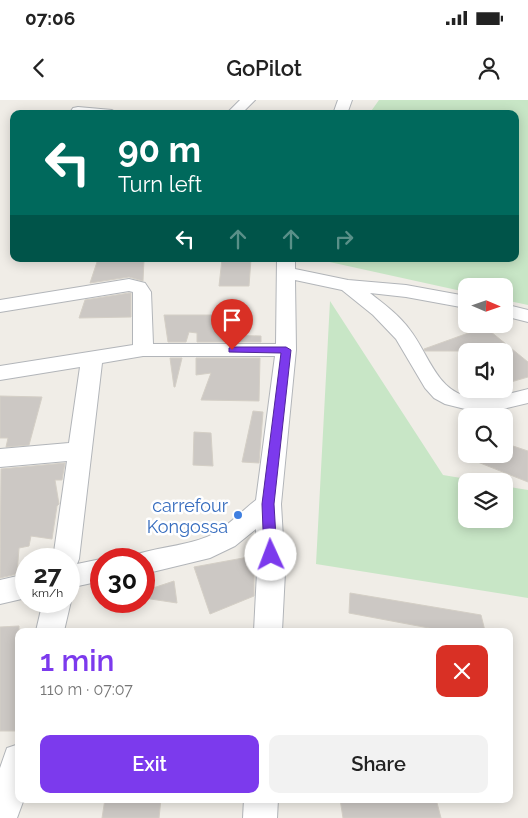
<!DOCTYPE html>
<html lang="en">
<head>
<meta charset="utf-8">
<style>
	:root { --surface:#fff; --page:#f2f2f2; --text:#222; --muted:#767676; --accent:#7c3aed }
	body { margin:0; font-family:Raleway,sans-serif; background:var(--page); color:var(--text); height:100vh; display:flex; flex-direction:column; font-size:19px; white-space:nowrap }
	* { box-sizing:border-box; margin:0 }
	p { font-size:16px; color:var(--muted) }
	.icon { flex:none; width:28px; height:28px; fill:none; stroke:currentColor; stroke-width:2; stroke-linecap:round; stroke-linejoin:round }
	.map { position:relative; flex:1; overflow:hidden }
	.panel { position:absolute; left:15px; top:528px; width:498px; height:175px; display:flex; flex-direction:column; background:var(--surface); border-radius:10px; box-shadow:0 2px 12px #0003 }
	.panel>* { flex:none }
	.banner { position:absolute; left:10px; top:10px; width:509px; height:152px; border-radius:10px; box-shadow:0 2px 12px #0003; background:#00695c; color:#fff; overflow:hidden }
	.needle { width:32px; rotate:92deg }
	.buttons { position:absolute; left:458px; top:178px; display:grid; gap:10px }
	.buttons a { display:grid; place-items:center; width:55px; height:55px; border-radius:10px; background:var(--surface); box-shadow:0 2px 12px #0003; font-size:25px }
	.speed { position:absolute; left:15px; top:448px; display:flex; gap:10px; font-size:25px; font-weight:700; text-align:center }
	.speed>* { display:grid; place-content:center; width:65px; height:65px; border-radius:50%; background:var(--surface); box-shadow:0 2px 12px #0003; line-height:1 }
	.speed small { font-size:12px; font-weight:400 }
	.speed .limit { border:8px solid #d22; background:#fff; color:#111 }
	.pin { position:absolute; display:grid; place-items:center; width:42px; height:42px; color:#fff; margin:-51px -21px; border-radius:50% 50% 50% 0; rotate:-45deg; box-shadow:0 0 5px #0007 }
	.pin .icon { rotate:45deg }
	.me { position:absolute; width:55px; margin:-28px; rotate:358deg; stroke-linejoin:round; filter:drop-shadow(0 0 4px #0008) }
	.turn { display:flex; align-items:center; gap:18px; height:105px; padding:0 25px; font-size:22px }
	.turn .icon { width:65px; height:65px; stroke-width:2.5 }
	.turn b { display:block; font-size:35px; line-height:42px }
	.lanes { display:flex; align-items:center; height:48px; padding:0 25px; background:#0003; justify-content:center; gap:25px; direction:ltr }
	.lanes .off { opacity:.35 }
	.round { display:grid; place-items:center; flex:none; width:52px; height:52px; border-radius:10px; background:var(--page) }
	.headline { display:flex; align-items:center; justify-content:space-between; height:85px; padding:0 25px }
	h1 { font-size:30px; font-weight:600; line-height:38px; color:var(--accent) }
	.cta { display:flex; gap:10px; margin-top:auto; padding:10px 25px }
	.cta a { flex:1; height:58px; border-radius:10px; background:var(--accent); color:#fff; font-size:20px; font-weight:600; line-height:58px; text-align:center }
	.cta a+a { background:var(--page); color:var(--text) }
	.status { display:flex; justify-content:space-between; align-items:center; height:35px; padding:0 25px; background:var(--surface); direction:ltr }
	.status svg { height:14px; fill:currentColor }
	header { display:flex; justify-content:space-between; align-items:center; height:65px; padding:0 25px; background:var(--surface); font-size:22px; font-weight:600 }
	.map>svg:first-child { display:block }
	.green { fill:#c8e6c6 }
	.building { fill:#ccc8c4; stroke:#d4cfc6 }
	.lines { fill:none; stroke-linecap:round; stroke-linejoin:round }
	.minor-casing { stroke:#b2b5b9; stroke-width:2 }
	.minor { fill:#fff; fill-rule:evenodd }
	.route { fill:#7c3aed; stroke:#51269a }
	.shop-dot { fill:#3f7fe0; stroke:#fff; stroke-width:2 }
	.labels { text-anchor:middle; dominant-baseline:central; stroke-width:5; stroke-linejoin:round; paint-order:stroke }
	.shop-label { font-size:18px; fill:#366cbe; stroke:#fff; text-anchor:end }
</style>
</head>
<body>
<div class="status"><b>07:06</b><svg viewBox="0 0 49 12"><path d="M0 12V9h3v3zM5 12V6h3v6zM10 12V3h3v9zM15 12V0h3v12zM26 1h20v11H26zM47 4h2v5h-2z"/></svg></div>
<header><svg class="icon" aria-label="back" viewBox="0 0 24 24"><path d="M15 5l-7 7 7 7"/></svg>GoPilot<svg class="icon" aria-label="person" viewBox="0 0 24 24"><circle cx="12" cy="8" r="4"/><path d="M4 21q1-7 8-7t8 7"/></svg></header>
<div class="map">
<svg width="528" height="718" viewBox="0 0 528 718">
	<rect width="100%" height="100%" fill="#f0ede7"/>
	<g class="green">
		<polygon points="379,0 528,0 528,205 504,200 504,186 466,186 466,192 325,161 325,159 515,159 515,14 369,14"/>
		<polygon points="330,201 443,375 479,381 466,381 466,419 504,419 504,386 528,390 528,498 316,464"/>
	</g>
	<g class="building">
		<polygon points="98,159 144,159 143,181 129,177 90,183"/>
		<polygon points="222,159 251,159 249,186 219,186"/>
		<polygon points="129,193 131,193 131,217 79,218 85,200"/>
		<polygon points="164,215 222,215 220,235 261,236 261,242 197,242 197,233 189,232 186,242 168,242"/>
		<polygon points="485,227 528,262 528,277 504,284 504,251 425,251 424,249"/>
		<polygon points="170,258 182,258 175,287 174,287"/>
		<polygon points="196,258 260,258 259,301 201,300 211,273 196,275"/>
		<polygon points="0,296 42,297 29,345 6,347 8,338 0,338"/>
		<polygon points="253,311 263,312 259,363 242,362"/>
		<polygon points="194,332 211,333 213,366 193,365"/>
		<polygon points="504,343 528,351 528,382 460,355 504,354"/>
		<polygon points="65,363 62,380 55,380 59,404 57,406 52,439 31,436 29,446 19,448 17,474 0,478 1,369"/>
		<polygon points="254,456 254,496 210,514 194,467"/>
		<polygon points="174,481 177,503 144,498 144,491"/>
		<polygon points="350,493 481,515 485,531 445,531 349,513"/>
		<polygon points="19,526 19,631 0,631 0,527"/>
		<polygon points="105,699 161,699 159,718 102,718"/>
		<polygon points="340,699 436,699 441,718 343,718"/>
	</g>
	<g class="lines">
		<defs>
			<g id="minor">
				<polygon points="240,0 255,0 241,14 226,14"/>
				<polygon points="338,0 352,0 347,14 333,14"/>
				<polygon points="78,7 112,10 119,14 73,14 71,11 73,8"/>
				<path d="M277 159H295V169L348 180 406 185 466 196V208L406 197 370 193C384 204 399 215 410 230 426 250 436 287 463 295 483 301 508 294 528 289V303L503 309 477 312 445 304 434 298 425 288 396 239 373 215 342 190 295 180 296 250 281 404 285 472 282 531H254L257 472 256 429 235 446 210 458 144 474V459H133L135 455C161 446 192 446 217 432 231 423 243 410 256 400L275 256H143L102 263 79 459 77 464 101 459V481L69 488V459H53L67 361 0 367V349L69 343 80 267 0 280V266L133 245V192L129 191 0 212V200L129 179 145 183 151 192 153 244H276Z"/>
				<polygon points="504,204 528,210 528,222 504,216"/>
				<polygon points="26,474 26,498 0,504 0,480"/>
				<polygon points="69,496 71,501 64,531 36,531 43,501 69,501"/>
				<polygon points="19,644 19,699 24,699 17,718 0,718 0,668 7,648"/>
				<polygon points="244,699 278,699 277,718 243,718"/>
			</g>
		</defs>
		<use href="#minor" class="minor-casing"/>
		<use href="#minor" class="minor"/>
	</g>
	<polygon class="route" points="232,247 286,247 291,250 274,404 277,455 275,459 271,460 266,459 264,455 262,404 281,253 229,252 229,248"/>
	<circle class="shop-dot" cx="238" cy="415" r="5"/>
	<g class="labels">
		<g class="shop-label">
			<text x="228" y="405">carrefour<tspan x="228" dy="21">Kongossa</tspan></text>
		</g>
	</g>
</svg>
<div class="buttons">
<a><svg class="needle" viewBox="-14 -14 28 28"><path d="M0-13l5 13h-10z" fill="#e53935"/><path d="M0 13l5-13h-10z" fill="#767676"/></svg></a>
<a><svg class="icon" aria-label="sound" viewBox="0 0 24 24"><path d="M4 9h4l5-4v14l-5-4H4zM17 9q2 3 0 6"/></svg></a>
<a><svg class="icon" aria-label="search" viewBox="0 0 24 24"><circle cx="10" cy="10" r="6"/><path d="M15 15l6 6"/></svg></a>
<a><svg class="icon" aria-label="layers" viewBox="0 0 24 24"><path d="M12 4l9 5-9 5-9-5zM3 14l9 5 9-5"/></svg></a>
</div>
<div class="speed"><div>27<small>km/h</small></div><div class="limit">30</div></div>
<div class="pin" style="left:232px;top:250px;background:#d93025"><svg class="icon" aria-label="arrive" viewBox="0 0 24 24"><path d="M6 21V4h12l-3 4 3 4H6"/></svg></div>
<svg class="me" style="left:271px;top:455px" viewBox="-20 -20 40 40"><circle r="19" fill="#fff"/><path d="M0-13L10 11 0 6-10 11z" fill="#7c3aed"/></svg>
<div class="banner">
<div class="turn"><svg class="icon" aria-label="left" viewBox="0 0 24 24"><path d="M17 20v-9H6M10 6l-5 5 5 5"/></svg><div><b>90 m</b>Turn left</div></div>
<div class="lanes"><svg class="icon" aria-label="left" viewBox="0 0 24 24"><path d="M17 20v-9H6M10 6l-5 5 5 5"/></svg><svg class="icon off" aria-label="ahead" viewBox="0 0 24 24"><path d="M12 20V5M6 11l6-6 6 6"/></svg><svg class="icon off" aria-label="ahead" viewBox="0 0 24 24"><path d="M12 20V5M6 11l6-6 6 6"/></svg><svg class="icon off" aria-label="right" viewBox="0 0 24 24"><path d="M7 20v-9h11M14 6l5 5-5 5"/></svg></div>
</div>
<section class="panel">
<div class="headline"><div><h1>1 min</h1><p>110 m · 07:07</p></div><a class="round" style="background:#d93025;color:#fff"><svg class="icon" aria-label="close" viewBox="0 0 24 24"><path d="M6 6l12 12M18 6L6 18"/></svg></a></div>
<div class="cta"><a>Exit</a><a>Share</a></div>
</section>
</div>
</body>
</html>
